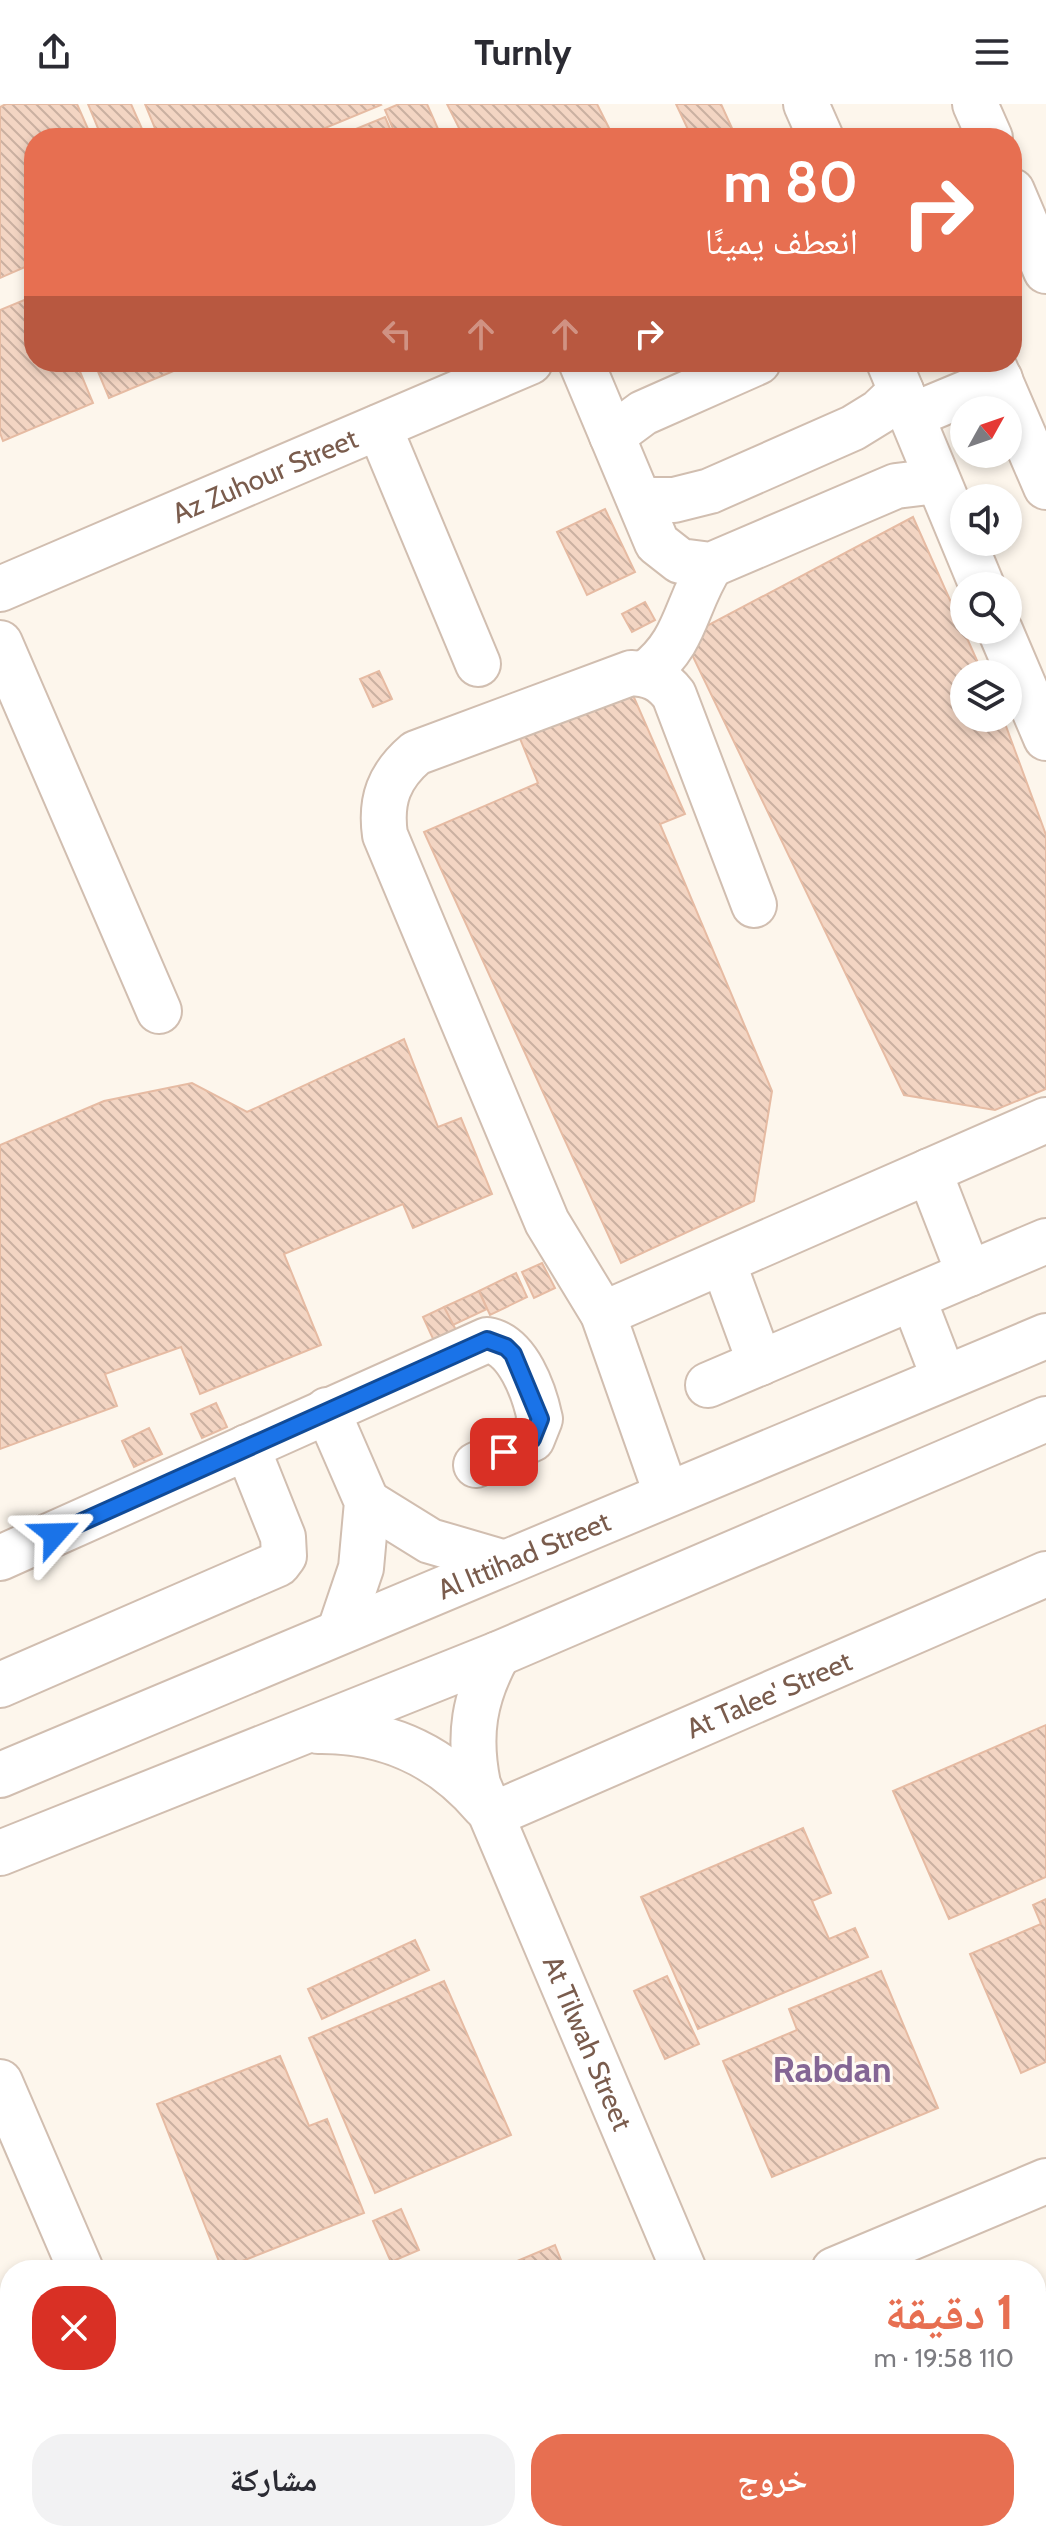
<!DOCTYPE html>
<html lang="ar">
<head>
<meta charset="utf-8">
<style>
	:root { --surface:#fff; --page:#f2f2f3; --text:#2b2b33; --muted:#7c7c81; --accent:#e76f51 }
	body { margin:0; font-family:Cabin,"Noto Naskh Arabic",sans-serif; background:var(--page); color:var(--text); direction:rtl; height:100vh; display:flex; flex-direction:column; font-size:30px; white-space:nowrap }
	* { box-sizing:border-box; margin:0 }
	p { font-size:26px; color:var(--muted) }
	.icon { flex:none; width:44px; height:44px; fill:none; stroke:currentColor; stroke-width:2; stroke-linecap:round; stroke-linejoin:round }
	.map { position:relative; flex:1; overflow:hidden; direction:ltr }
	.drawer { position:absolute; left:0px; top:2156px; width:1046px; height:282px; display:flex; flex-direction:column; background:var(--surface); border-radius:32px 32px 0 0; box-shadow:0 4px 12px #0003; direction:rtl }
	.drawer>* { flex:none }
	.guide { position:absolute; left:24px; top:24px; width:998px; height:244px; border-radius:32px; box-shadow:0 4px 12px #0003; direction:rtl; background:#e76f51; color:#fff; overflow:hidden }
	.needle { width:52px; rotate:50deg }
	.buttons { position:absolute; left:950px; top:292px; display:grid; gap:16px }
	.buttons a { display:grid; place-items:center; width:72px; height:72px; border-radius:50%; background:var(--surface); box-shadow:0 4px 12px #0003; font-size:40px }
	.pin { position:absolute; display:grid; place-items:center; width:68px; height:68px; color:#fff; margin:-34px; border-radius:16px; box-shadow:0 4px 12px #0006 }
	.me { position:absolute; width:88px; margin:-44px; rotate:65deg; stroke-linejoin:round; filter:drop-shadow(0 0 6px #0008) }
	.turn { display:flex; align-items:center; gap:28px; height:168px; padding:0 32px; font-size:36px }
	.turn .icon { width:104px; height:104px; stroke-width:2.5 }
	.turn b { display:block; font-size:56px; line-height:68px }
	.lanes { display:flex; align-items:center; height:76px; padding:0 32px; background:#0003; justify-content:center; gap:40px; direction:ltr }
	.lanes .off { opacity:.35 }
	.round { display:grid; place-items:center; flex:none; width:84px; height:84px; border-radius:32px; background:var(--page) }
	.summary { display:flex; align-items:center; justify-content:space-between; height:136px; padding:0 32px }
	h1 { font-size:48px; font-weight:700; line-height:60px; color:var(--accent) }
	.primary-button { display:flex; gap:16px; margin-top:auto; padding:16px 32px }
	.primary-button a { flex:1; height:92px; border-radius:32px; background:var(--accent); color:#fff; font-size:32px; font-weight:700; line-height:92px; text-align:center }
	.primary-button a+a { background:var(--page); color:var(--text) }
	header { display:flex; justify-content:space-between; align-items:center; height:104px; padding:0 32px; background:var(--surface); font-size:36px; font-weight:700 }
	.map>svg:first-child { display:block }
	.building { fill:url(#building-back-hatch); stroke:#e6bba3; stroke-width:2 }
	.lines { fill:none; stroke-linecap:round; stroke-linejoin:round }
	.minor-casing { stroke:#d1beb0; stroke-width:48 }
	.minor { stroke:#fff; stroke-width:44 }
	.route-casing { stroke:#114b97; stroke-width:20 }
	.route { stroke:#1a73e8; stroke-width:14 }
	.labels { text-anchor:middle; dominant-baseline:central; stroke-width:6; stroke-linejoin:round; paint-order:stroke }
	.street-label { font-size:28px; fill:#7a5c4d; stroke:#fffaf3 }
	.district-label { font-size:36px; font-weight:bold; fill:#846695; stroke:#fffaf3 }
</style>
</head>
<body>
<header><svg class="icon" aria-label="menu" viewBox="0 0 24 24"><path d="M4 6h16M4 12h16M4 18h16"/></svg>Turnly<svg class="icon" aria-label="share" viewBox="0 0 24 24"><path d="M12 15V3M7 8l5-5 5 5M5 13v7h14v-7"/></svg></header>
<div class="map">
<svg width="1046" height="2437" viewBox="0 0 1046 2437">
	<defs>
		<pattern id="building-back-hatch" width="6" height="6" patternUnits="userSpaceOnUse" patternTransform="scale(2)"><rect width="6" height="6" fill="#f3d5c3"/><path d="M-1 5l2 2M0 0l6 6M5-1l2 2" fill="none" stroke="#cab0a1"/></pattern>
	</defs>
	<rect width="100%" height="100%" fill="#fdf6ec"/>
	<g class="building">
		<polygon points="6,0 77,0 92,34 34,34 34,159 0,174 0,3"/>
		<polygon points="88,0 131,0 146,34 102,34"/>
		<polygon points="145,0 380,0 381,1 301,34 159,34"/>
		<polygon points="399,0 427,0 442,34 397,34 385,6"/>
		<polygon points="447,0 597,0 614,34 464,34"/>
		<polygon points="676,0 721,0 736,33 692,34"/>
		<polygon points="385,13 394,34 334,34"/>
		<polygon points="34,192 34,258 76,258 93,299 3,337 0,329 0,206"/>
		<polygon points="94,258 195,258 109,294"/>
		<polygon points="605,405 635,468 587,491 557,428"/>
		<polygon points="913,413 983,570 964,570 964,614 1003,614 1046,731 1046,985 995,1006 904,991 684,534"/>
		<polygon points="645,498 655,516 632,528 622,510"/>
		<polygon points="379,567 392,595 373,603 360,575"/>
		<polygon points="629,582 685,710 660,720 772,987 754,1097 621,1159 424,728 538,679 519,632"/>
		<polygon points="404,935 438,1023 461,1014 492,1090 413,1124 403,1100 284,1150 321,1241 200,1290 181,1243 105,1270 117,1302 0,1345 0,1041 104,997 192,979 247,1008"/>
		<polygon points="542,1159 555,1184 534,1194 522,1168"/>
		<polygon points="516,1169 527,1193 490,1211 479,1187"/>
		<polygon points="479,1187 487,1205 453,1221 444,1203"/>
		<polygon points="444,1203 456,1226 434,1237 423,1213"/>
		<polygon points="216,1299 227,1323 202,1334 191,1310"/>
		<polygon points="149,1324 162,1350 134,1363 122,1337"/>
		<polygon points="1046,1621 1046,1773 949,1815 893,1687"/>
		<polygon points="803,1724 831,1789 812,1797 829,1835 855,1824 868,1853 698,1925 641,1793"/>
		<polygon points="1046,1795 1046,1958 1021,1969 970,1850 1041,1820 1033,1801"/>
		<polygon points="415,1836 429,1866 322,1915 308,1885"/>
		<polygon points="881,1867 938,2004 772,2073 723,1957 797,1926 789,1905"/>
		<polygon points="667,1872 699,1940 665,1955 634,1887"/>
		<polygon points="444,1877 511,2031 375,2089 309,1934"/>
		<polygon points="280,1952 309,2022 327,2015 364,2109 222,2165 157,2000"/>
		<polygon points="401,2105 419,2146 391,2158 373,2117"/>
		<polygon points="555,2141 565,2166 496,2166"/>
		<polygon points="391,2158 395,2166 374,2166"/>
		<polygon points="1046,2187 1046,2403 1036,2407 1036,2191"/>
		<polygon points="0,2200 10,2222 10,2346 0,2350"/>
		<polygon points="468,2428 511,2428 515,2437 449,2437"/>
		<polygon points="580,2428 680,2428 684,2437 558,2437"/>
		<polygon points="893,2428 984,2428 963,2437 897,2437"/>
	</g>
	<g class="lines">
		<defs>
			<g id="minor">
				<polyline points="806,0 821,34"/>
				<polyline points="975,0 990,34"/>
				<polyline points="1012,87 1046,167"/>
				<polyline points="581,258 657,439 680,457 711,461 896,382 937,377"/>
				<polyline points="889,258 982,482"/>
				<polyline points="992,258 1046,383"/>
				<polyline points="911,312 1000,275"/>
				<polyline points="379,323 478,560"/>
				<polyline points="612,332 643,309 758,258"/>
				<polyline points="640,396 674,396 710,387 853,324 879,308 901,287"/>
				<path id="s1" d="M0 485 530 258"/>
				<polyline points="1000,526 1046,634"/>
				<polyline points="0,539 159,907"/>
				<path d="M646 569C687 538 685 501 711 461"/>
				<polyline points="929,1067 969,1170"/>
				<polyline points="723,1158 760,1259"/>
				<polyline points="913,1194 944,1274"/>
				<polyline points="603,1210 1046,1016"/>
				<polyline points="708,1281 1046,1137"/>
				<polyline points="327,1306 367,1398 361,1464 340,1526"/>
				<path d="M666 1389 603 1210 547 1118 385 731C380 696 389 672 416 649L631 569C650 570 662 575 674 591L754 801"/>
				<polyline points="367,1398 430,1437 502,1458"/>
				<path d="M0 1454 487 1236C518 1241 534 1287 540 1315L532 1335 476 1361"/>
				<path id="s2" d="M498 1550C474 1594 468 1631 478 1680L684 2166"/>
				<polyline points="0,1581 278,1460 284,1452 283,1433 247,1343"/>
				<path d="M318 1627C386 1626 441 1651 485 1703"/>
				<path id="s3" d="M0 1671 1046 1232"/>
				<path id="s4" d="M492 1711 1046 1470"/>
				<polyline points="0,1749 498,1550 1046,1315"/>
				<polyline points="0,1978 81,2166"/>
				<polyline points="834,2166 1046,2077"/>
				<polyline points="194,2428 198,2437"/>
				<polyline points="796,2428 800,2437"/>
			</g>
		</defs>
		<use href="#minor" class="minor-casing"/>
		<use href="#minor" class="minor"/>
	</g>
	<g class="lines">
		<defs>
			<polyline id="route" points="55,1430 487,1236 506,1243 513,1250 540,1315 532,1335 504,1348"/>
		</defs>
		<use href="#route" class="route-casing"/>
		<use href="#route" class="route"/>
	</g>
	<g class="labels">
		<g class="street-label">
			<text stroke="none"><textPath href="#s1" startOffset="288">Az Zuhour Street</textPath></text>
			<text stroke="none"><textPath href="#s3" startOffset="568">Al Ittihad Street</textPath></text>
			<text stroke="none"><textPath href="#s4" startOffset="302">At Talee' Street</textPath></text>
			<text stroke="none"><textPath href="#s2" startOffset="416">At Tilwah Street</textPath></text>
		</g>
		<g class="district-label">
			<text x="832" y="1965">Rabdan</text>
		</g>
	</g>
</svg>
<div class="buttons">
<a><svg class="needle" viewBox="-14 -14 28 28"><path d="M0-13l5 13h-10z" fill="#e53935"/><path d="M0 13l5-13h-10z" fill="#7c7c81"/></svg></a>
<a><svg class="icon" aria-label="sound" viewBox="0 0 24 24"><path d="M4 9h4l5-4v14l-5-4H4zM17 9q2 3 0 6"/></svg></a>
<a><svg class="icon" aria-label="search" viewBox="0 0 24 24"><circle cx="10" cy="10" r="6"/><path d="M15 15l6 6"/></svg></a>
<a><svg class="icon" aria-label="layers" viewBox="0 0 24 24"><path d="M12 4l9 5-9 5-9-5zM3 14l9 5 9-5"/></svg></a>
</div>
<div class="pin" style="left:504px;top:1348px;background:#d93025"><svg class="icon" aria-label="arrive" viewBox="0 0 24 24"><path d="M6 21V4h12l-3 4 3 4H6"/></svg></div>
<svg class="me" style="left:55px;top:1430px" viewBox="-20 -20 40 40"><path d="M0-17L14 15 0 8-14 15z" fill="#1a73e8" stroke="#fff" stroke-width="4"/></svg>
<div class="guide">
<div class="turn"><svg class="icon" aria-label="right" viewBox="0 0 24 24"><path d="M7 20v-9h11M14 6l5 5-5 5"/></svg><div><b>80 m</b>انعطف يمينًا</div></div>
<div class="lanes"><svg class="icon off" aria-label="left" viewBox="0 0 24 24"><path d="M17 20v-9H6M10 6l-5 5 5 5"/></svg><svg class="icon off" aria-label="ahead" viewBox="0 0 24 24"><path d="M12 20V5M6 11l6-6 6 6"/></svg><svg class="icon off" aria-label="ahead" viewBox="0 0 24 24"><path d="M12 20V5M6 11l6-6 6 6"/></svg><svg class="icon" aria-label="right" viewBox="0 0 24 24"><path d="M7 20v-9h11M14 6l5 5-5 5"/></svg></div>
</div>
<section class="drawer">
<div class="summary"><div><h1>1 دقيقة</h1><p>110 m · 19:58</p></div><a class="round" style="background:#d93025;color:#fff"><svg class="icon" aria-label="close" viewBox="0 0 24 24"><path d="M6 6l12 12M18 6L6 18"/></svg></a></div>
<div class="primary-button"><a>خروج</a><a>مشاركة</a></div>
</section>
</div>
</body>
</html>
